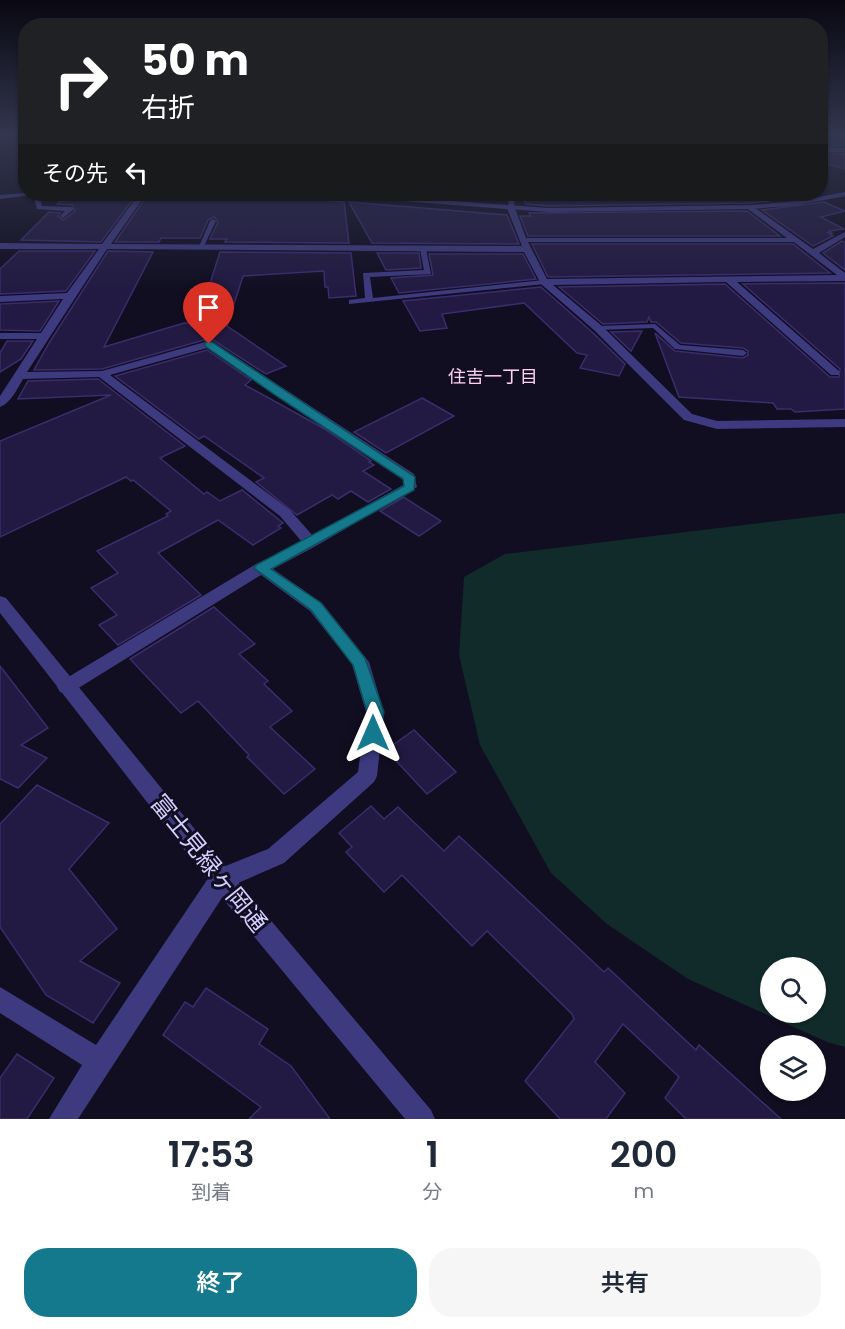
<!DOCTYPE html>
<html lang="ja">
<head>
<meta charset="utf-8">
<style>
	:root { --surface:#fff; --page:#f6f6f7; --text:#1f2937; --muted:#747a83; --accent:#14798c }
	body { margin:0; font-family:Poppins,"Noto Sans JP",sans-serif; background:var(--page); color:var(--text); height:100vh; display:flex; flex-direction:column; font-size:22px; white-space:nowrap }
	* { box-sizing:border-box; margin:0 }
	p { font-size:20px; color:var(--muted) }
	.icon { flex:none; width:33px; height:33px; fill:none; stroke:currentColor; stroke-width:2; stroke-linecap:round; stroke-linejoin:round }
	.map { position:relative; height:1119px; overflow:hidden }
	.drawer { display:flex; flex-direction:column; background:var(--surface); flex:1 }
	.drawer>* { flex:none }
	.guide { position:absolute; left:18px; top:18px; width:810px; height:183px; border-radius:24px; box-shadow:0 2px 4px #0004; background:#202124; color:#fff; overflow:hidden }
	.tools { position:absolute; left:760px; top:957px; display:grid; gap:12px }
	.tools a { display:grid; place-items:center; width:66px; height:66px; border-radius:50%; background:var(--surface); box-shadow:0 2px 4px #0004; font-size:30px }
	.pin { position:absolute; display:grid; place-items:center; width:51px; height:51px; color:#fff; margin:-62px -26px; border-radius:50% 50% 50% 0; rotate:-45deg; box-shadow:0 0 6px #0007 }
	.pin .icon { rotate:45deg }
	.me { position:absolute; width:66px; margin:-33px; rotate:0deg; stroke-linejoin:round; filter:drop-shadow(0 0 4px #0008) }
	.turn { display:flex; align-items:center; gap:21px; height:126px; padding:0 24px; font-size:27px }
	.turn .icon { width:78px; height:78px; stroke-width:2.5 }
	.turn b { display:block; font-size:42px; line-height:51px }
	.then { display:flex; align-items:center; height:57px; padding:0 24px; background:#0003; gap:12px; font-size:22px }
	.eta { display:flex; justify-content:space-evenly; align-items:center; height:102px; text-align:center }
	.eta b { font-size:36px; font-weight:600; line-height:42px }
	.action { display:flex; gap:12px; margin-top:auto; padding:12px 24px }
	.action a { flex:1; height:69px; border-radius:24px; background:var(--accent); color:#fff; font-size:24px; font-weight:600; line-height:69px; text-align:center }
	.action a+a { background:var(--page); color:var(--text) }
	.map>svg:first-child { display:block }
	.green { fill:#112b2a; fill-rule:evenodd }
	.building { fill:#221a42; stroke:#3a2d6d; stroke-width:1.5 }
	.lines { fill:none; stroke-linecap:round; stroke-linejoin:round }
	.service { fill:#3d3a7f; fill-rule:evenodd }
	.minor { fill:#3d3a7f; fill-rule:evenodd }
	.tertiary { fill:#3d3a7f; fill-rule:evenodd }
	.route { fill:#14798c; stroke:#0d4f5b; stroke-width:1.5 }
	.labels { text-anchor:middle; dominant-baseline:central; stroke-width:6; stroke-linejoin:round; paint-order:stroke }
	.far-neighbourhood-label { font-size:18px; fill:#fed1ee; stroke:#110e21 }
	.near-street-label { font-size:24px; fill:#d5cffe; stroke:#110e21 }
</style>
</head>
<body>
<div class="map">
<svg width="845" height="1119" viewBox="0 0 845 1119">
	<rect width="100%" height="100%" fill="#110e21"/>
	<path class="green" d="M843 513 845 514V1047L827 1042 688 979 607 924 551 873 480 745 459 655 464 577 505 554ZM771 968H816V1012H771Z"/>
	<g class="building">
		<rect x="820" y="134" width="25" height="12"/>
		<polygon points="820,154 845,154 845,169 820,162"/>
		<polygon points="100,194 137,194 101,242 21,240 49,212 60,213 58,216 63,220 75,211 72,205 57,204 62,200 70,195"/>
		<polygon points="148,194 215,194 277,198 279,195 344,202 349,243 225,242 227,239 210,239 218,222 214,217 208,220 200,238 161,238 159,242 115,242"/>
		<polygon points="521,194 804,194 811,196 751,203 548,206 526,204"/>
		<polygon points="349,202 507,215 519,244 372,243"/>
		<polygon points="824,202 845,211 821,217 844,229 829,231 832,233 828,233 833,236 813,246 762,210"/>
		<polygon points="747,211 780,236 528,236 520,216 531,216 529,213"/>
		<polygon points="842,241 845,243 845,270 823,253"/>
		<polygon points="532,244 793,244 830,273 548,277"/>
		<polygon points="19,251 95,251 66,291 0,294 0,269"/>
		<polygon points="108,251 153,252 104,347 184,323 197,324 220,252 351,253 356,296 329,298 328,287 325,287 324,271 243,276 227,326 286,366 266,374 213,340 204,340 102,369 34,370 49,343"/>
		<polygon points="377,253 419,253 421,268 386,270"/>
		<polygon points="429,254 523,254 536,279 399,293 391,278 433,275"/>
		<polygon points="845,283 845,409 795,412 791,409 777,409 773,403 679,397 655,333 675,351 743,358 748,355 748,351 743,348 681,343 656,322 651,322 649,317 647,322 603,324 559,287 725,284 830,377 839,377 840,369 743,284"/>
		<polygon points="541,287 592,332 625,364 619,376 580,368 587,355 577,353 524,303 442,314 447,328 420,331 403,301"/>
		<polygon points="59,301 40,331 0,330 0,304"/>
		<polygon points="642,331 631,351 611,332"/>
		<polygon points="7,341 33,341 21,359 0,372 0,353"/>
		<polygon points="207,350 251,380 245,385 323,428 371,461 369,462 374,465 363,471 391,489 368,502 351,491 338,499 332,495 297,515 256,482 264,478 204,436 199,439 115,376"/>
		<polygon points="98,379 185,446 160,458 204,494 207,492 220,501 242,490 283,523 278,526 281,528 253,545 218,520 158,553 201,595 118,645 99,625 117,615 91,588 118,573 97,551 168,516 166,514 171,511 133,480 131,481 126,477 0,537 0,441 111,395 18,399 28,381"/>
		<polygon points="422,398 454,416 386,453 354,432"/>
		<polygon points="404,497 408,500 441,521 419,536 380,511"/>
		<polygon points="214,607 255,644 239,654 268,681 264,684 292,711 270,727 315,769 284,794 247,757 249,755 198,701 181,713 130,659"/>
		<polygon points="0,666 48,728 21,745 47,758 18,788 0,779"/>
		<polygon points="414,730 456,772 427,794 386,750"/>
		<polygon points="37,785 109,823 69,869 117,929 80,961 120,983 93,1023 46,995 0,927 0,824"/>
		<polygon points="371,806 384,819 398,807 444,851 459,836 604,972 608,968 696,1050 699,1045 781,1119 686,1119 665,1098 679,1077 623,1024 595,1062 625,1093 606,1119 560,1119 525,1081 574,1019 572,1014 487,931 472,946 402,875 384,892 346,852 352,847 339,833"/>
		<polygon points="206,988 268,1029 259,1044 291,1066 330,1119 249,1119 261,1107 163,1035 185,1002 193,1007"/>
		<polygon points="17,1054 54,1078 27,1119 0,1119 0,1078"/>
	</g>
	<g class="lines">
		<g class="service">
			<polygon points="33,194 39,194 42,206 71,207 74,209 63,218 60,216 65,211 37,209"/>
			<polygon points="509,194 515,194 514,208 511,210 508,208"/>
			<polygon points="213,219 216,221 203,248 198,249 210,221"/>
			<polygon points="423,247 426,249 431,274 370,277 373,298 544,280 548,282 544,284 349,304 349,300 365,298 363,273 424,270 420,249"/>
			<polygon points="655,324 680,345 743,350 747,353 743,356 675,349 653,328 598,330 594,328 598,326"/>
		</g>
		<path class="minor" d="M139 194H146L111 244 522 246 507 208 511 206 515 208 526 238H787L748 209V205H751L813 249 845 232V237L819 253 845 273V281L737 282 839 371V375H831L726 282 553 285 602 326 692 414 717 421 845 419V427L717 429 684 420 594 330 541 284 524 252 107 249 27 372 102 371 205 342H213L414 474 417 487 316 546 273 569 322 603 369 662 384 712 377 776 374 782 284 863 229 887 78 1119H49L82 1065 0 1013V987L96 1045 213 871 268 849 358 772 366 712 352 664 310 611 261 575 72 692 66 694 60 692 57 687 60 682 256 564 302 542 280 516 99 377 23 379C17 389 11 403 0 407V396L37 339H0V333H41L63 299 0 302V296L67 293 99 249H0V243L102 244ZM528 242H794L837 275 547 279ZM207 348 403 479V485L313 536 290 510 110 375Z"/>
		<g class="tertiary">
			<rect x="820" y="148" width="25" height="4"/>
			<polygon points="845,192 845,196 798,205 751,209 548,212 336,196 332,194 359,194 548,208 751,205 798,201"/>
			<polygon points="26,193 39,194 0,199 0,195"/>
			<polygon points="0,596 6,598 229,871 431,1110 435,1119 405,1119 213,887 0,613"/>
		</g>
	</g>
	<linearGradient id="sky" x2="0" y2="1"><stop stop-color="#090812"/><stop offset="0.46" stop-color="#32364e"/><stop offset="1" stop-color="#32364e" stop-opacity="0"/></linearGradient>
	<rect width="845" height="291" fill="url(#sky)"/>
	<polygon class="route" points="205,342 212,342 415,477 414,490 271,569 321,603 365,658 384,712 379,738 373,741 367,738 364,733 367,712 353,665 311,610 254,568 256,565 404,486 403,479 278,397 205,346"/>
	<g class="labels">
		<g class="far-neighbourhood-label">
			<text x="493" y="376">住吉一丁目</text>
		</g>
		<g class="near-street-label">
			<text transform="translate(209 863) rotate(51)">富士見緑ヶ岡通</text>
		</g>
	</g>
</svg>
<div class="tools">
<a><svg class="icon" aria-label="search" viewBox="0 0 24 24"><circle cx="10" cy="10" r="6"/><path d="M15 15l6 6"/></svg></a>
<a><svg class="icon" aria-label="layers" viewBox="0 0 24 24"><path d="M12 4l9 5-9 5-9-5zM3 14l9 5 9-5"/></svg></a>
</div>
<div class="pin" style="left:209px;top:344px;background:#d93025"><svg class="icon" aria-label="arrive" viewBox="0 0 24 24"><path d="M6 21V4h12l-3 4 3 4H6"/></svg></div>
<svg class="me" style="left:373px;top:733px" viewBox="-20 -20 40 40"><path d="M0-17L14 15 0 8-14 15z" fill="#14798c" stroke="#fff" stroke-width="4"/></svg>
<div class="guide">
<div class="turn"><svg class="icon" aria-label="right" viewBox="0 0 24 24"><path d="M7 20v-9h11M14 6l5 5-5 5"/></svg><div><b>50 m</b>右折</div></div>
<div class="then">その先<svg class="icon" aria-label="left" viewBox="0 0 24 24"><path d="M17 20v-9H6M10 6l-5 5 5 5"/></svg></div>
</div>
</div>
<section class="drawer">
<div class="eta">
<div><b>17:53</b><p>到着</p></div>
<div><b>1</b><p>分</p></div>
<div><b>200</b><p>m</p></div>
</div>
<div class="action"><a>終了</a><a>共有</a></div>
</section>
</body>
</html>
